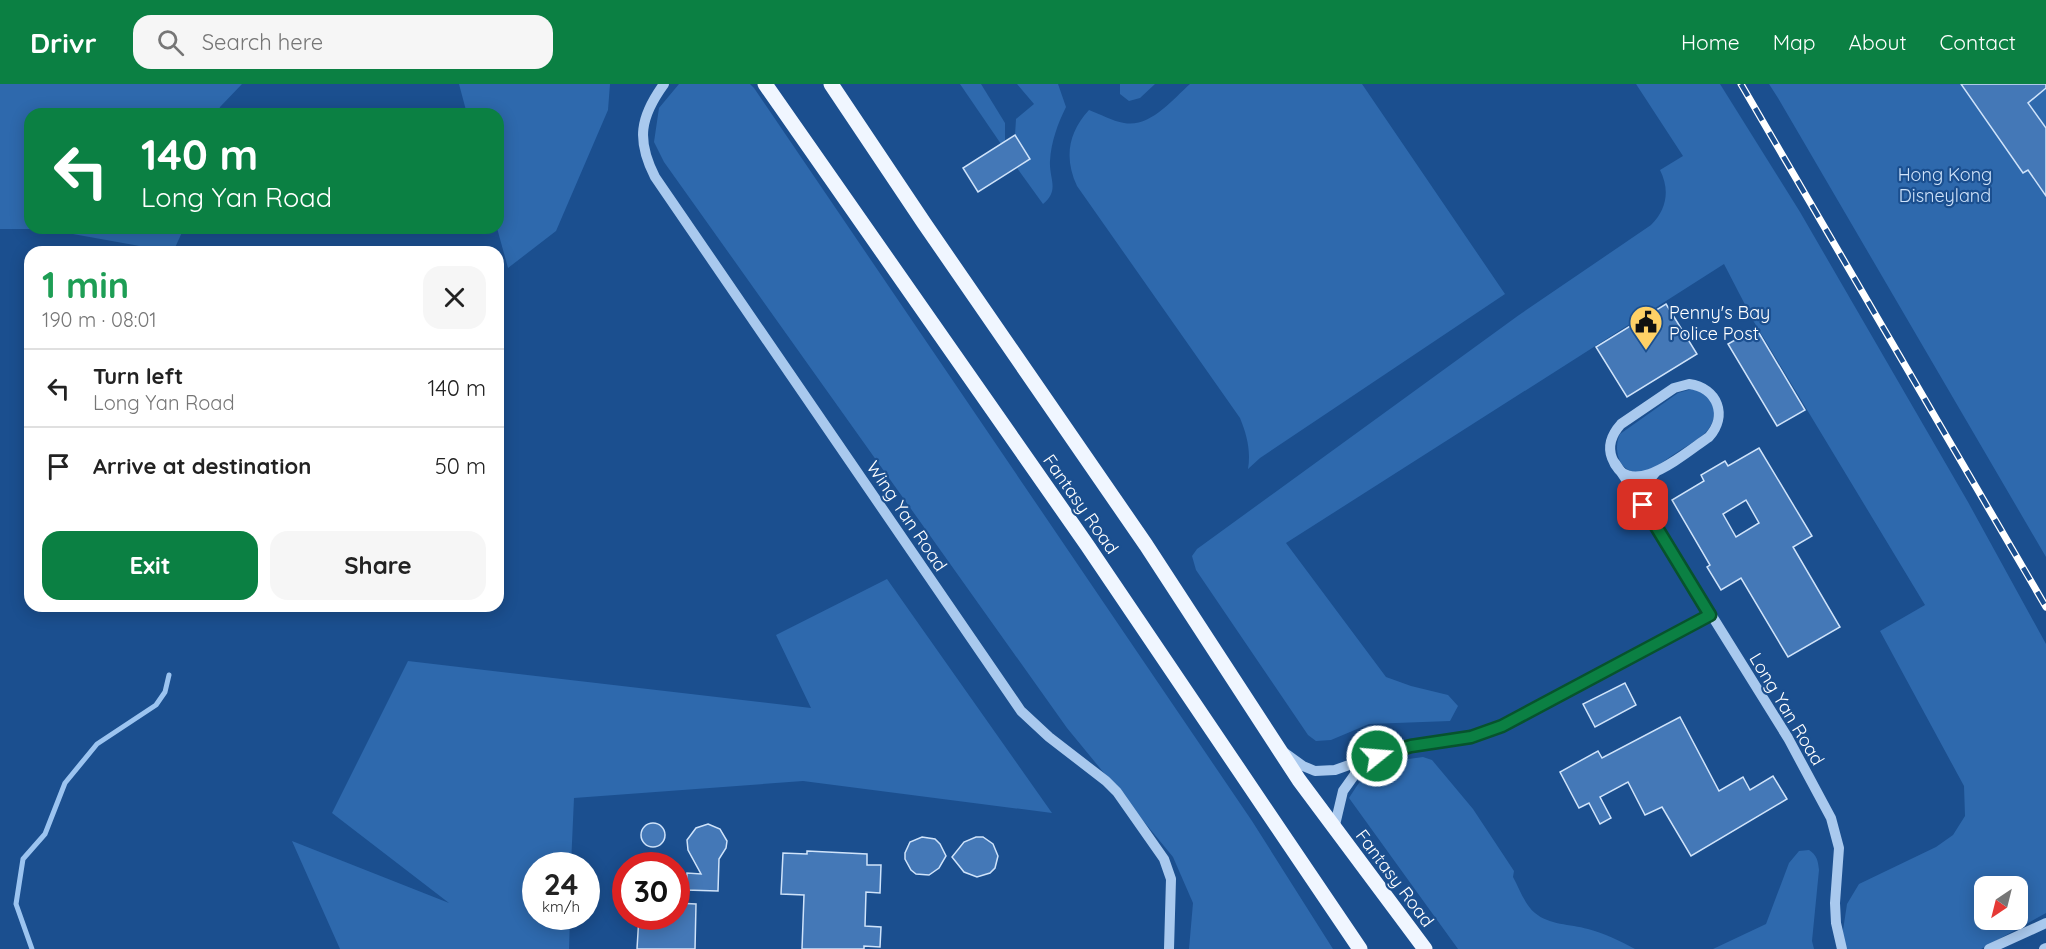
<!DOCTYPE html>
<html lang="en">
<head>
<meta charset="utf-8">
<style>
	:root { --surface:#fff; --page:#f6f6f6; --text:#222; --muted:#767676; --line:#e0e0e0; --accent:#0b8043 }
	body { margin:0; font-family:Quicksand,sans-serif; background:var(--page); color:var(--text); height:100vh; display:flex; flex-direction:column; font-size:22px; white-space:nowrap }
	* { box-sizing:border-box; margin:0 }
	p { font-size:20px; color:var(--muted) }
	.icon { flex:none; width:33px; height:33px; fill:none; stroke:currentColor; stroke-width:2; stroke-linecap:round; stroke-linejoin:round }
	.map { position:relative; flex:1; overflow:hidden }
	.sheet { position:absolute; left:24px; top:162px; width:480px; height:366px; display:flex; flex-direction:column; background:var(--surface); border-radius:18px; box-shadow:0 3px 15px #0003 }
	.sheet>* { flex:none }
	.hud { position:absolute; left:24px; top:24px; width:480px; height:126px; border-radius:18px; box-shadow:0 3px 15px #0003; background:#0b8043; color:#fff; overflow:hidden }
	.needle { width:39px; rotate:215deg }
	.controls { position:absolute; left:1974px; top:792px; display:grid; gap:12px }
	.controls a { display:grid; place-items:center; width:54px; height:54px; border-radius:12px; background:var(--surface); box-shadow:0 3px 15px #0003; font-size:30px }
	.speed { position:absolute; left:522px; top:768px; display:flex; gap:12px; font-size:30px; font-weight:700; text-align:center }
	.speed>* { display:grid; place-content:center; width:78px; height:78px; border-radius:50%; background:var(--surface); box-shadow:0 3px 15px #0003; line-height:1 }
	.speed small { font-size:15px; font-weight:400 }
	.speed .limit { border:9px solid #d22; background:#fff; color:#111 }
	.pin { position:absolute; display:grid; place-items:center; width:51px; height:51px; color:#fff; margin:-26px; border-radius:12px; box-shadow:0 3px 9px #0006 }
	.me { position:absolute; width:66px; margin:-33px; rotate:73deg; stroke-linejoin:round; filter:drop-shadow(0 0 4px #0008) }
	.turn { display:flex; align-items:center; gap:21px; height:126px; padding:0 18px; font-size:27px }
	.turn .icon { width:78px; height:78px; stroke-width:2.5 }
	.turn b { display:block; font-size:42px; line-height:51px }
	.round { display:grid; place-items:center; flex:none; width:63px; height:63px; border-radius:18px; background:var(--page) }
	.summary { display:flex; align-items:center; justify-content:space-between; height:102px; padding:0 18px }
	h1 { font-size:36px; font-weight:700; line-height:45px; color:#1e9e55 }
	.cta { display:flex; gap:12px; margin-top:auto; padding:12px 18px }
	.cta a { flex:1; height:69px; border-radius:18px; background:var(--accent); color:#fff; font-size:24px; font-weight:700; line-height:69px; text-align:center }
	.cta a+a { background:var(--page); color:var(--text) }
	ul { padding:0; list-style:none }
	li { display:flex; align-items:center; gap:18px; height:78px; padding:0 18px; border-top:2px solid var(--line) }
	li div { flex:1 }
	li b { display:block; font-size:22px }
	li em { font-style:normal }
	header { display:flex; align-items:center; gap:36px; box-sizing:border-box; height:84px; padding:0 30px; background:var(--accent); color:#fff }
	header strong { font-size:28px }
	nav { display:flex; gap:33px; margin-inline-start:auto; font-size:21px }
	.search { width:420px; height:54px; background:var(--page); display:flex; align-items:center; gap:15px; box-sizing:border-box; padding:0 21px; border-radius:18px; color:var(--muted); font-size:22px }
	.map>svg:first-child { display:block }
	.green { fill:#2e69ad; fill-rule:evenodd }
	.lines { fill:none; stroke-linecap:round; stroke-linejoin:round }
	.stream { stroke:#9cc4f0; stroke-width:5 }
	.building { fill:#4478b7; stroke:#cfe3fa; stroke-width:1.5; fill-rule:evenodd }
	.minor { stroke:#a9c9ee; stroke-width:10 }
	.major { stroke:#f0f6ff; stroke-width:15 }
	.rail-casing { stroke:#fff; stroke-width:7 }
	.rail { stroke:#1b4f8f; stroke-width:4.5; stroke-dasharray:14; stroke-linecap:butt }
	.route-casing { stroke:#07532c; stroke-width:15 }
	.route { stroke:#0b8043; stroke-width:10 }
	.labels { text-anchor:middle; dominant-baseline:central; stroke-width:4.5; stroke-linejoin:round; paint-order:stroke }
	.park-label { font-size:18px; fill:#cfe3fa; stroke:#1b4f8f }
	.poi-label { font-size:18px; fill:#fff; stroke:#1b4f8f; text-anchor:start }
	.street-label { font-size:18px; fill:#fff; stroke:#1b4f8f }
</style>
</head>
<body>
<header>
<strong>Drivr</strong>
<div class="search"><svg class="icon" aria-label="search" viewBox="0 0 24 24"><circle cx="10" cy="10" r="6"/><path d="M15 15l6 6"/></svg>Search here</div>
<nav><a>Home</a><a>Map</a><a>About</a><a>Contact</a></nav>
</header>
<div class="map">
<svg width="2046" height="865" viewBox="0 0 2046 865">
	<rect width="100%" height="100%" fill="#1b4f8f"/>
	<g class="green">
		<polygon points="0,0 242,0 220,23 218,30 30,30 30,144 184,144 173,168 45,145 0,145"/>
		<polygon points="459,0 610,0 608,26 556,147 508,184 497,144 498,30 467,30"/>
		<polygon points="679,0 750,0 754,4 1252,737 1333,865 1189,865 1193,819 1173,773 1067,644 664,78 654,58 659,24"/>
		<polygon points="960,0 981,0 1005,39 1005,58 1001,60"/>
		<path d="M1017 0H1058L1066 23C1058 39 1051 58 1050 77 1049 95 1060 106 1043 120L1017 84 1030 75 1015 51 1016 35 1034 20Z"/>
		<polygon points="1120,0 1155,0 1140,14 1129,17 1120,10"/>
		<path d="M1190 0H1362L1505 210 1260 374 1248 385C1251 367 1247 351 1240 334L1077 102C1064 74 1068 49 1089 26 1100 30 1112 37 1124 39 1150 44 1172 16 1190 0Z"/>
		<path d="M1636 0H1720L1800 128 1968 418 2046 560V829L1981 865H1846L1842 853 1847 820 1859 800 1936 763 1953 751 1965 732 1964 702 1880 547 1925 521 1754 238 1724 180 1286 459 1386 593 1411 602 1448 611 1458 622 1450 637 1369 640 1331 656 1316 657 1308 651 1196 486 1192 472 1197 465 1519 231 1651 141C1667 125 1670 106 1660 86L1683 72ZM1984 802H2018V836H1984Z"/>
		<polygon points="1769,0 2046,0 2046,473 1778,14"/>
		<path d="M1692 305C1696 306 1702 308 1705 310 1720 320 1715 341 1704 350 1696 357 1685 363 1676 369 1665 376 1653 387 1639 388 1618 389 1613 364 1620 350L1678 309Z"/>
		<polygon points="887,495 1052,729 803,697 574,714 571,781 536,782 536,832 570,833 569,865 340,865 292,757 449,819 332,729 408,577 811,624 776,551"/>
		<path d="M1423 673 1432 676 1473 725 1514 787 1513 793C1519 804 1525 821 1535 829 1549 841 1570 840 1588 845 1604 849 1620 857 1635 865H1458L1349 714C1355 705 1361 694 1371 687 1385 678 1406 675 1423 673Z"/>
		<path d="M1809 766C1817 771 1818 777 1819 786L1812 857 1814 865H1713L1766 840 1789 779 1799 767Z"/>
	</g>
	<g class="lines">
		<polyline class="stream" points="32,865 16,820 23,775 45,750 65,699 97,660 156,621 165,608 169,591"/>
	</g>
	<g class="building">
		<polygon points="1961,0 2046,0 2046,4 2028,19 2046,44 2046,112 2028,86 2023,89"/>
		<polygon points="1015,51 1030,75 978,108 963,84"/>
		<polygon points="1666,220 1697,270 1627,313 1596,263"/>
		<polygon points="1756,244 1805,326 1777,342 1728,260"/>
		<path d="M1759 364 1812 452 1793 463 1840 543 1788 573 1741 494 1721 506 1707 483 1710 481 1672 416 1704 397 1701 391 1725 377 1728 382ZM1746 416 1759 439 1736 453 1723 430Z"/>
		<polygon points="1625,599 1636,621 1595,643 1583,620"/>
		<polygon points="1680,633 1719,707 1743,693 1750,706 1773,692 1787,715 1691,772 1662,723 1645,731 1628,698 1600,713 1611,734 1600,740 1589,719 1579,724 1560,688 1598,667 1602,674"/>
		<circle cx="653" cy="751" r="12"/>
		<polygon points="708,740 720,745 727,757 726,764 719,775 718,807 686,806 687,789 701,790 688,766 687,756 696,744"/>
		<polygon points="922,753 935,755 940,760 946,772 939,784 929,791 916,790 911,786 905,775 905,769 910,758"/>
		<polygon points="976,753 983,753 993,760 998,772 995,784 990,789 977,793 964,788 952,773 964,758"/>
		<polygon points="807,767 867,770 867,781 881,781 880,809 866,808 865,842 881,843 880,863 864,862 864,865 802,865 804,811 781,810 783,769 807,770"/>
		<polygon points="676,819 696,820 695,865 637,865 639,832 676,832"/>
	</g>
	<g class="lines">
		<g class="minor">
			<path d="M664 0C640 33 636 56 655 93L1021 627 1049 653 1106 697 1117 708 1164 775 1171 795 1169 865"/>
			<path d="M1689 300C1718 304 1728 332 1709 353 1686 368 1629 420 1612 374 1607 361 1612 350 1621 340L1674 304Z"/>
			<polyline points="1615,379 1643,421 1788,654 1831,734 1839,764 1835,819 1836,839 1842,865"/>
			<path d="M1643 421C1642 408 1646 398 1655 389"/>
			<polyline points="1285,669 1303,682 1315,687 1335,686 1388,667 1411,662 1471,653 1502,642 1710,531"/>
			<polyline points="1334,745 1343,707 1365,676"/>
			<polyline points="1989,865 2046,839"/>
			<polyline points="2044,865 2046,864"/>
		</g>
		<g class="major">
			<polyline points="765,0 1087,461 1360,865"/>
			<polyline points="831,0 924,139 1146,461 1299,696 1425,865"/>
		</g>
		<defs>
			<polyline id="rail" points="1741,0 2046,523"/>
		</defs>
		<use href="#rail" class="rail-casing"/>
		<use href="#rail" class="rail"/>
	</g>
	<g class="lines">
		<defs>
			<polyline id="route" points="1377,672 1411,662 1471,653 1502,642 1710,531 1643,421"/>
		</defs>
		<use href="#route" class="route-casing"/>
		<use href="#route" class="route"/>
	</g>
	<defs>
		<symbol id="civic-pin" viewBox="-11 -11 22 30"><path d="M0 17L-7.5 6A9.5 9.5 0 1 1 7.5 6Z" fill="#ffd166" stroke="#1b4f8f"/><path d="M-.6-6.5H3V-4.5H.6V-3L4-1V1h2V6H-6V1h2V-1L-.6-3ZM-1.2 2.5V6h2.4V2.5Z" fill="#111"/></symbol>
	</defs>
	<g fill-rule="evenodd">
		<use href="#civic-pin" x="1627" y="219" width="38" height="52"/>
	</g>
	<g class="labels">
		<g class="park-label">
			<text x="1945" y="90">Hong Kong<tspan x="1945" dy="21">Disneyland</tspan></text>
		</g>
		<g class="poi-label">
			<text x="1669" y="228">Penny's Bay<tspan x="1669" dy="21">Police Post</tspan></text>
		</g>
		<g class="street-label">
			<text transform="translate(1081 420) rotate(55)">Fantasy Road</text>
			<text transform="translate(907 432) rotate(56)">Wing Yan Road</text>
			<text transform="translate(1787 625) rotate(59)">Long Yan Road</text>
			<text transform="translate(1395 794) rotate(53)">Fantasy Road</text>
		</g>
	</g>
</svg>
<div class="controls">
<a><svg class="needle" viewBox="-14 -14 28 28"><path d="M0-13l5 13h-10z" fill="#e53935"/><path d="M0 13l5-13h-10z" fill="#767676"/></svg></a>
</div>
<div class="speed"><div>24<small>km/h</small></div><div class="limit">30</div></div>
<div class="pin" style="left:1643px;top:421px;background:#d93025"><svg class="icon" aria-label="arrive" viewBox="0 0 24 24"><path d="M6 21V4h12l-3 4 3 4H6"/></svg></div>
<svg class="me" style="left:1377px;top:672px" viewBox="-20 -20 40 40"><circle r="17" fill="#0b8043" stroke="#fff" stroke-width="3"/><path d="M0-11L8 9 0 5-8 9z" fill="#fff"/></svg>
<div class="hud">
<div class="turn"><svg class="icon" aria-label="left" viewBox="0 0 24 24"><path d="M17 20v-9H6M10 6l-5 5 5 5"/></svg><div><b>140 m</b>Long Yan Road</div></div>
</div>
<section class="sheet">
<div class="summary"><div><h1>1 min</h1><p>190 m · 08:01</p></div><a class="round"><svg class="icon" aria-label="close" viewBox="0 0 24 24"><path d="M6 6l12 12M18 6L6 18"/></svg></a></div>
<ul>
<li><svg class="icon" aria-label="left" viewBox="0 0 24 24"><path d="M17 20v-9H6M10 6l-5 5 5 5"/></svg><div><b>Turn left</b><p>Long Yan Road</p></div><em>140 m</em></li>
<li><svg class="icon" aria-label="arrive" viewBox="0 0 24 24"><path d="M6 21V4h12l-3 4 3 4H6"/></svg><div><b>Arrive at destination</b></div><em>50 m</em></li>
</ul>
<div class="cta"><a>Exit</a><a>Share</a></div>
</section>
</div>
</body>
</html>
